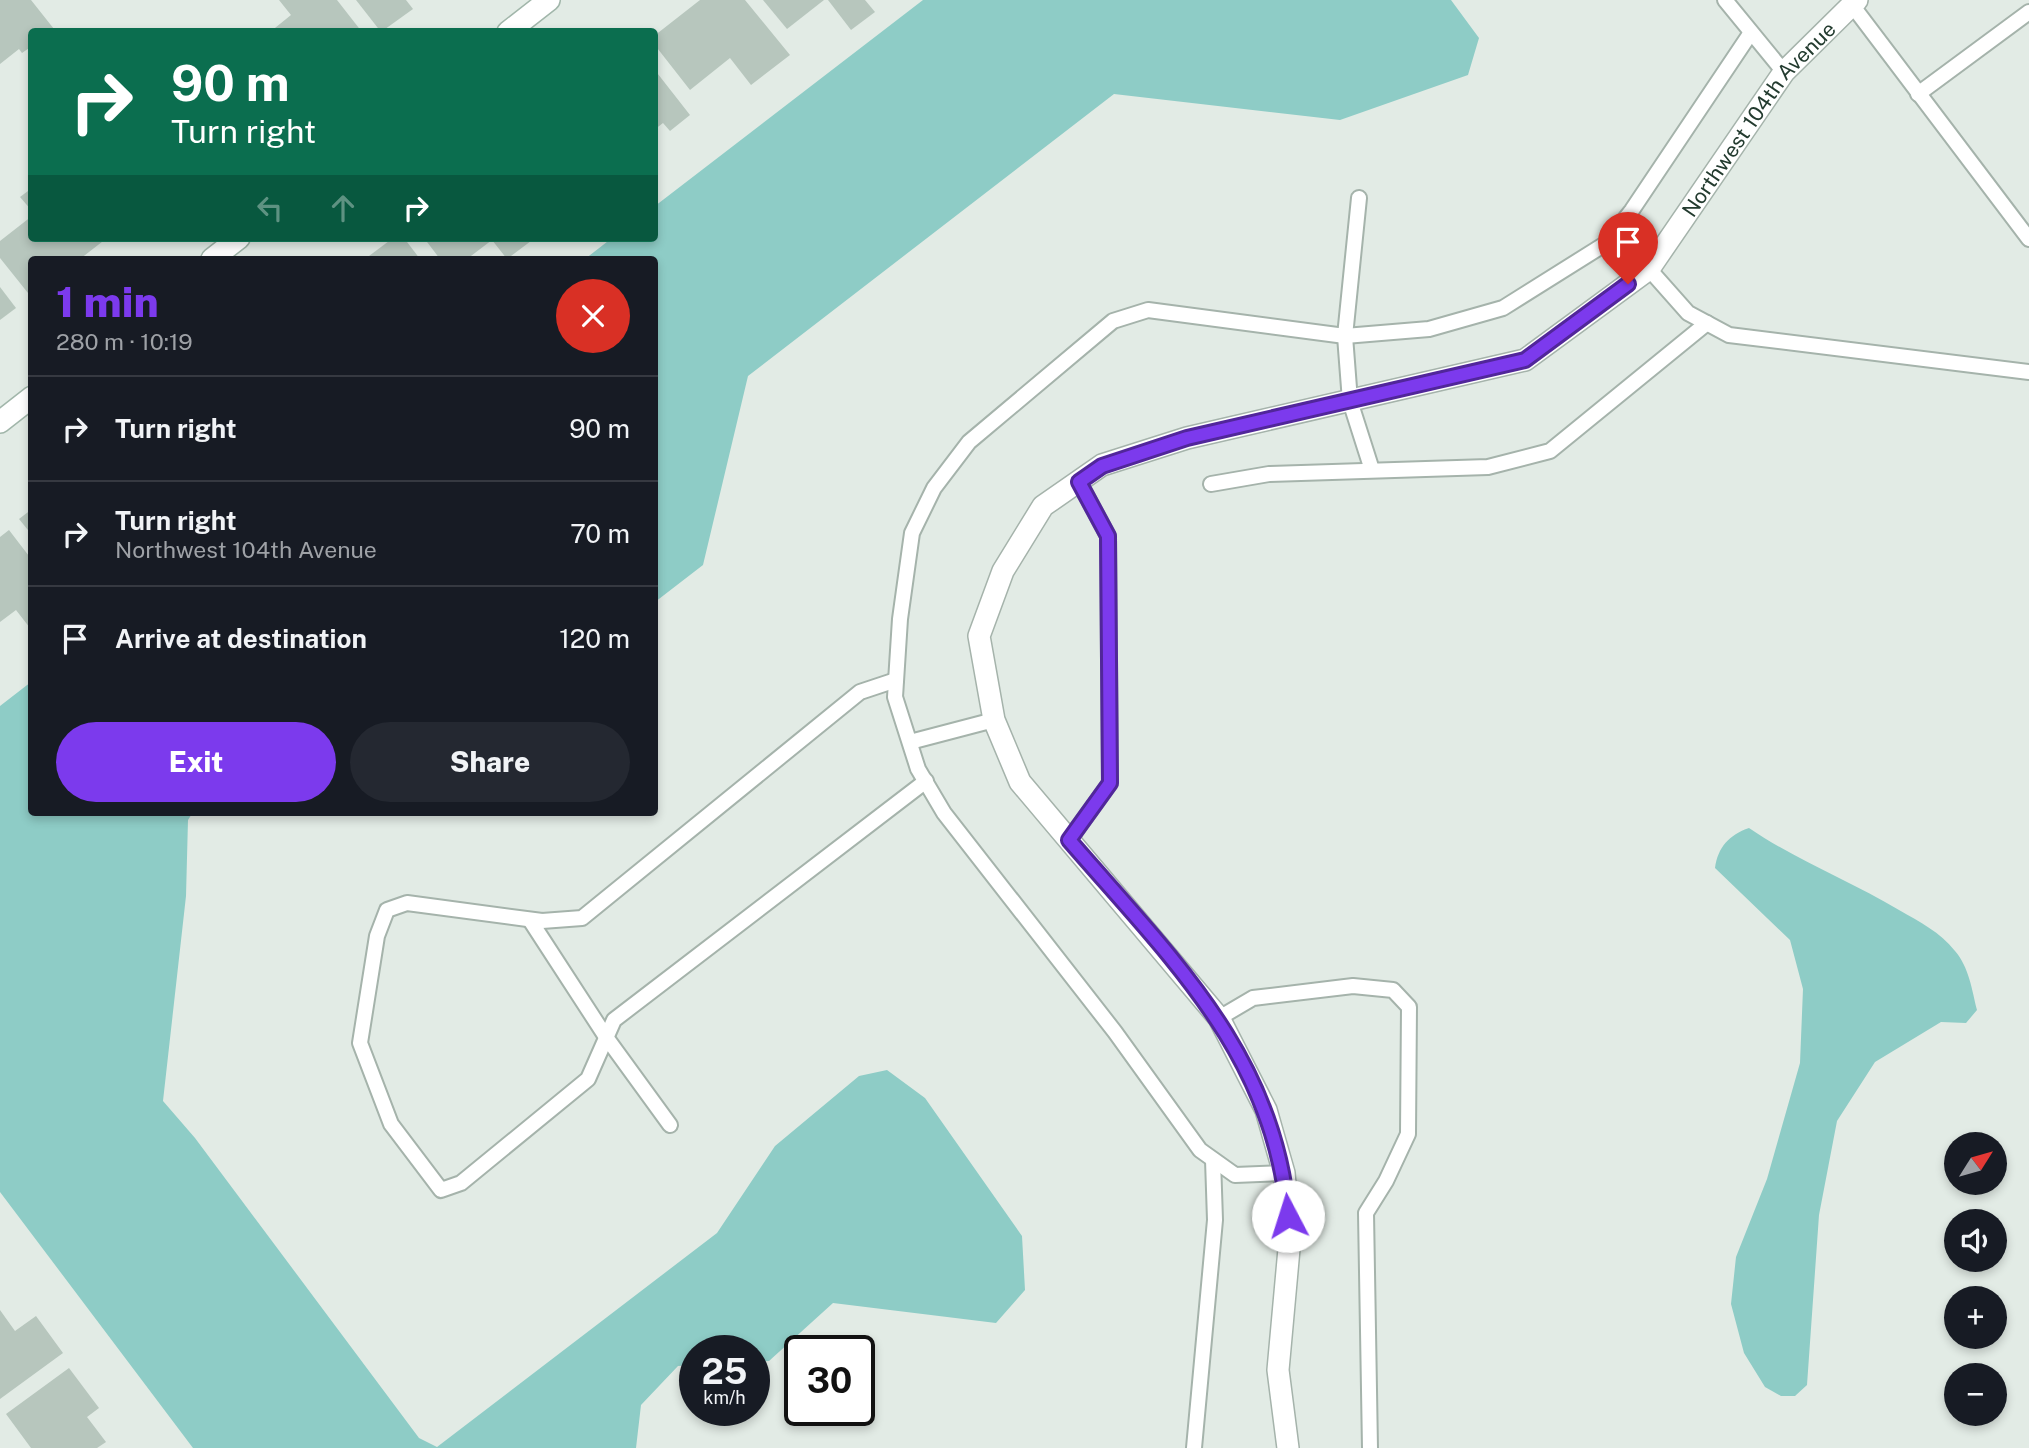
<!DOCTYPE html>
<html lang="en">
<head>
<meta charset="utf-8">
<style>
	:root { --surface:#171b24; --page:#242831; --text:#f1f3f6; --muted:#9ea1a6; --line:#363941; --accent:#7c3aed }
	body { margin:0; font-family:"Public Sans",sans-serif; background:var(--page); color:var(--text); height:100vh; display:flex; flex-direction:column; font-size:26px; white-space:nowrap }
	* { box-sizing:border-box; margin:0 }
	p { font-size:23px; color:var(--muted) }
	.icon { flex:none; width:38px; height:38px; fill:none; stroke:currentColor; stroke-width:2; stroke-linecap:round; stroke-linejoin:round }
	.map { position:relative; flex:1; overflow:hidden }
	.drawer { position:absolute; left:28px; top:256px; width:630px; height:560px; display:flex; flex-direction:column; background:var(--surface); border-radius:7px; box-shadow:0 4px 10px #0003 }
	.drawer>* { flex:none }
	.banner { position:absolute; left:28px; top:28px; width:630px; height:214px; border-radius:7px; box-shadow:0 4px 10px #0003; background:#0b6e4f; color:#fff; overflow:hidden }
	.needle { width:46px; rotate:53deg }
	.controls { position:absolute; left:1944px; top:1132px; display:grid; gap:14px }
	.controls a { display:grid; place-items:center; width:63px; height:63px; border-radius:50%; background:var(--surface); box-shadow:0 4px 10px #0003; font-size:35px }
	.speed { position:absolute; left:679px; top:1335px; display:flex; gap:14px; font-size:35px; font-weight:700; text-align:center }
	.speed>* { display:grid; place-content:center; width:91px; height:91px; border-radius:50%; background:var(--surface); box-shadow:0 4px 10px #0003; line-height:1 }
	.speed small { font-size:18px; font-weight:400 }
	.speed .limit { border:4px solid #111; border-radius:10px; background:#fff; color:#111 }
	.pin { position:absolute; display:grid; place-items:center; width:60px; height:60px; color:#fff; margin:-72px -30px; border-radius:50% 50% 50% 0; rotate:-45deg; box-shadow:0 0 7px #0007 }
	.pin .icon { rotate:45deg }
	.me { position:absolute; width:77px; margin:-38px; rotate:355deg; stroke-linejoin:round; filter:drop-shadow(0 0 5px #0008) }
	.turn { display:flex; align-items:center; gap:24px; height:147px; padding:0 28px; font-size:32px }
	.turn .icon { width:91px; height:91px; stroke-width:2.5 }
	.turn b { display:block; font-size:49px; line-height:60px }
	.lanes { display:flex; align-items:center; height:66px; padding:0 28px; background:#0003; justify-content:center; gap:35px; direction:ltr }
	.lanes .off { opacity:.35 }
	.round { display:grid; place-items:center; flex:none; width:74px; height:74px; border-radius:37px; background:var(--page) }
	.summary { display:flex; align-items:center; justify-content:space-between; height:119px; padding:0 28px }
	h1 { font-size:42px; font-weight:800; line-height:52px; color:var(--accent) }
	.button { display:flex; gap:14px; margin-top:auto; padding:14px 28px }
	.button a { flex:1; height:80px; border-radius:42px; background:var(--accent); color:#fff; font-size:28px; font-weight:800; line-height:80px; text-align:center }
	.button a+a { background:var(--page); color:var(--text) }
	ul { padding:0; list-style:none }
	li { display:flex; align-items:center; gap:21px; height:105px; padding:0 28px; border-top:2px solid var(--line) }
	li div { flex:1 }
	li b { display:block; font-size:26px }
	li em { font-style:normal }
	.map>svg:first-child { display:block }
	.water { fill:#8eccc6 }
	.building { fill:#b7c6bd }
	.lines { fill:none; stroke-linecap:round; stroke-linejoin:round }
	.lane-casing { stroke:#a5b3ab; stroke-width:18 }
	.street-casing { stroke:#a5b3ab; stroke-width:24 }
	.secondary-casing { stroke:#a1b6aa; stroke-width:24 }
	.lane { stroke:#fff; stroke-width:14 }
	.street { stroke:#fff; stroke-width:21 }
	.secondary { stroke:#fff; stroke-width:21 }
	.route-casing { stroke:#51269a; stroke-width:18 }
	.route { stroke:#7c3aed; stroke-width:12 }
	.labels { text-anchor:middle; dominant-baseline:central; stroke-width:5; stroke-linejoin:round; paint-order:stroke }
	.street-label { font-size:21px; fill:#233b2f; stroke:#f2f8f4 }
</style>
</head>
<body>
<div class="map">
<svg width="2029" height="1448" viewBox="0 0 2029 1448">
	<rect width="100%" height="100%" fill="#e2ebe5"/>
	<g class="water">
		<polygon points="923,0 1451,0 1479,38 1468,75 1340,120 1114,94 748,376 703,565 655,602 654,259 585,259 612,238 654,238 655,206"/>
		<polygon points="31,682 32,812 193,812 188,820 186,896 163,1101 195,1138 419,1438 437,1447 717,1233 775,1146 859,1076 887,1070 925,1098 1022,1236 1025,1290 996,1323 833,1303 769,1361 754,1362 754,1351 695,1351 695,1365 678,1366 641,1405 636,1448 193,1448 0,1192 0,706"/>
		<path d="M1749 828C1796 860 1850 881 1899 910 1920 922 1940 932 1955 951 1969 967 1972 990 1977 1010L1966 1023 1941 1022 1875 1062 1837 1121 1819 1215 1807 1385 1795 1396H1781L1765 1387 1744 1353 1731 1304 1736 1257 1767 1179 1800 1063 1803 989 1790 940 1715 868C1718 847 1729 835 1749 828Z"/>
	</g>
	<g class="building">
		<polygon points="0,0 31,0 54,29 32,32 32,46 22,53 19,49 0,64"/>
		<polygon points="279,0 337,0 362,32 270,32 291,15"/>
		<polygon points="356,0 406,0 413,9 381,32"/>
		<polygon points="700,0 745,0 790,55 751,85 730,58 690,90 654,44 654,36"/>
		<polygon points="763,0 824,0 787,29"/>
		<polygon points="828,0 865,0 875,12 851,30"/>
		<polygon points="654,69 690,115 670,131 663,123 654,130"/>
		<polygon points="32,188 32,211 20,197"/>
		<polygon points="32,216 32,238 107,238 80,259 32,259 32,298 0,258 0,241"/>
		<polygon points="393,238 404,238 420,259 365,259"/>
		<polygon points="424,238 535,238 507,259 492,240 467,259 440,259"/>
		<polygon points="0,287 16,308 0,320"/>
		<polygon points="32,509 32,535 19,519"/>
		<polygon points="9,530 32,560 30,628 16,610 0,622 0,537"/>
		<polygon points="0,1310 15,1331 36,1316 63,1353 0,1399"/>
		<polygon points="69,1368 99,1408 87,1417 106,1442 97,1448 31,1448 6,1414"/>
	</g>
	<g class="lines">
		<defs>
			<g id="lane">
				<polyline points="1725,0 1784,72"/>
				<polyline points="1852,5 2029,239"/>
				<polyline points="1918,94 2029,12"/>
				<polyline points="1359,198 1345,336 1350,401 1372,470"/>
				<polyline points="1649,269 1688,313 1729,335 2029,372"/>
				<polyline points="1211,484 1269,474 1488,467 1550,451 1707,323"/>
				<polyline points="896,680 860,692 582,918 542,921 407,903 387,910 377,936 360,1043 391,1124 441,1190 461,1183 588,1079 614,1020 926,781"/>
				<polyline points="910,742 994,720"/>
				<polyline points="1069,840 1110,783 1108,536 1079,482"/>
				<polyline points="530,920 606,1037 670,1125"/>
				<polyline points="1219,1018 1253,998 1353,986 1393,990 1409,1007 1408,1134 1386,1181 1366,1213 1370,1448"/>
				<polyline points="1284,1173 1235,1175 1200,1150 1115,1032 944,813 918,769 895,697 900,619 912,533 934,488 969,442 1113,321 1148,310 1345,336 1429,329 1503,308 1605,244 1632,210 1750,34"/>
				<polyline points="1194,1448 1215,1220 1213,1160"/>
			</g>
			<g id="street">
				<path id="s1" d="M1288 1448 1278 1370 1290 1238 1284 1173 1266 1110 1219 1018 1020 782 994 720 979 636 1003 571 1043 506 1102 465 1187 438 1525 360 1649 269 1784 72 1857 0"/>
			</g>
			<g id="secondary">
				<polyline points="508,32 549,0"/>
				<polyline points="212,259 239,238"/>
				<polyline points="0,422 32,397"/>
			</g>
		</defs>
		<use href="#lane" class="lane-casing"/>
		<use href="#street" class="street-casing"/>
		<use href="#secondary" class="secondary-casing"/>
		<use href="#lane" class="lane"/>
		<use href="#street" class="street"/>
		<use href="#secondary" class="secondary"/>
	</g>
	<g class="lines">
		<defs>
			<path id="route" d="M1288 1216C1275 1055 1169 956 1069 840L1110 783 1108 536 1079 482 1102 466 1187 438 1525 360 1628 284"/>
		</defs>
		<use href="#route" class="route-casing"/>
		<use href="#route" class="route"/>
	</g>
	<g class="labels">
		<g class="street-label">
			<text stroke="none"><textPath href="#s1" startOffset="1900">Northwest 104th Avenue</textPath></text>
		</g>
	</g>
</svg>
<div class="controls">
<a><svg class="needle" viewBox="-14 -14 28 28"><path d="M0-13l5 13h-10z" fill="#e53935"/><path d="M0 13l5-13h-10z" fill="#9ea1a6"/></svg></a>
<a><svg class="icon" aria-label="sound" viewBox="0 0 24 24"><path d="M4 9h4l5-4v14l-5-4H4zM17 9q2 3 0 6"/></svg></a>
<a>+</a>
<a>−</a>
</div>
<div class="speed"><div>25<small>km/h</small></div><div class="limit">30</div></div>
<div class="pin" style="left:1628px;top:284px;background:#d93025"><svg class="icon" aria-label="arrive" viewBox="0 0 24 24"><path d="M6 21V4h12l-3 4 3 4H6"/></svg></div>
<svg class="me" style="left:1288px;top:1216px" viewBox="-20 -20 40 40"><circle r="19" fill="#fff"/><path d="M0-13L10 11 0 6-10 11z" fill="#7c3aed"/></svg>
<div class="banner">
<div class="turn"><svg class="icon" aria-label="right" viewBox="0 0 24 24"><path d="M7 20v-9h11M14 6l5 5-5 5"/></svg><div><b>90 m</b>Turn right</div></div>
<div class="lanes"><svg class="icon off" aria-label="left" viewBox="0 0 24 24"><path d="M17 20v-9H6M10 6l-5 5 5 5"/></svg><svg class="icon off" aria-label="ahead" viewBox="0 0 24 24"><path d="M12 20V5M6 11l6-6 6 6"/></svg><svg class="icon" aria-label="right" viewBox="0 0 24 24"><path d="M7 20v-9h11M14 6l5 5-5 5"/></svg></div>
</div>
<section class="drawer">
<div class="summary"><div><h1>1 min</h1><p>280 m · 10:19</p></div><a class="round" style="background:#d93025;color:#fff"><svg class="icon" aria-label="close" viewBox="0 0 24 24"><path d="M6 6l12 12M18 6L6 18"/></svg></a></div>
<ul>
<li><svg class="icon" aria-label="right" viewBox="0 0 24 24"><path d="M7 20v-9h11M14 6l5 5-5 5"/></svg><div><b>Turn right</b></div><em>90 m</em></li>
<li><svg class="icon" aria-label="right" viewBox="0 0 24 24"><path d="M7 20v-9h11M14 6l5 5-5 5"/></svg><div><b>Turn right</b><p>Northwest 104th Avenue</p></div><em>70 m</em></li>
<li><svg class="icon" aria-label="arrive" viewBox="0 0 24 24"><path d="M6 21V4h12l-3 4 3 4H6"/></svg><div><b>Arrive at destination</b></div><em>120 m</em></li>
</ul>
<div class="button"><a>Exit</a><a>Share</a></div>
</section>
</div>
</body>
</html>
